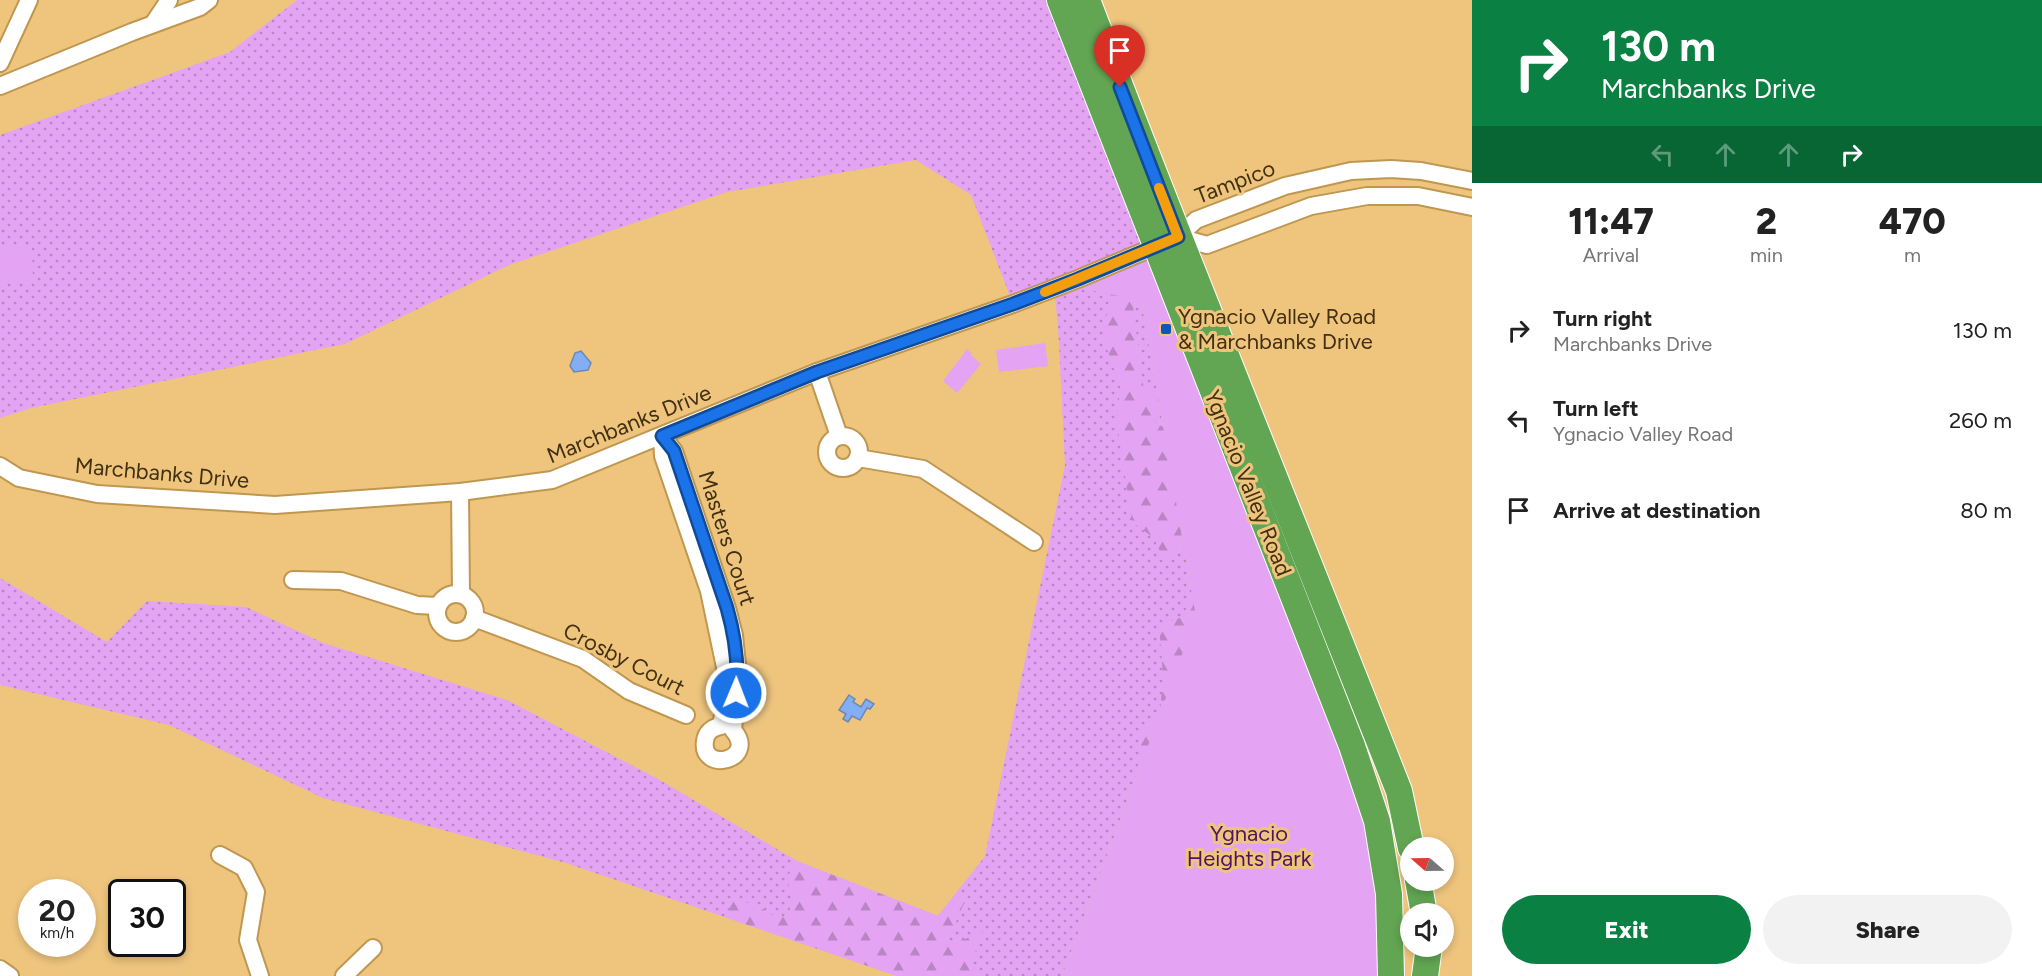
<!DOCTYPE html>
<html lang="en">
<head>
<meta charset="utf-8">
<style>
	:root { --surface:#fff; --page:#f2f2f2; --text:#222; --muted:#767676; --accent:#0b8043 }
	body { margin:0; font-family:Figtree,sans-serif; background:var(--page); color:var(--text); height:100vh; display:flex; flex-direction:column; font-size:22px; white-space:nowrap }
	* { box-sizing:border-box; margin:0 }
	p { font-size:20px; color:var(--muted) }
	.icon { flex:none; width:33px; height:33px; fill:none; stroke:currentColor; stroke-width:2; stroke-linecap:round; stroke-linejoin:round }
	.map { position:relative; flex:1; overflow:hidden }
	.side { display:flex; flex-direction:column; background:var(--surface); width:570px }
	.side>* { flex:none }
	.hud { background:#0b8043; color:#fff; overflow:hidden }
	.needle { width:39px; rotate:290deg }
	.buttons { position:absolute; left:1400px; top:837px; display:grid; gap:12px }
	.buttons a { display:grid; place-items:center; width:54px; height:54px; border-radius:50%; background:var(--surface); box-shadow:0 3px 9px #0003; font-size:30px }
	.speed { position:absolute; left:18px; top:879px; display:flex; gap:12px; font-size:30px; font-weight:700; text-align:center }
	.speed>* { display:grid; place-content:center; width:78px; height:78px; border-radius:50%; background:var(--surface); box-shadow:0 3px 9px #0003; line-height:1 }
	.speed small { font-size:15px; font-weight:400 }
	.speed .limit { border:3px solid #111; border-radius:9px; background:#fff; color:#111 }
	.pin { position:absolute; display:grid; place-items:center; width:51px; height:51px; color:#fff; margin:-62px -26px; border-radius:50% 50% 50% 0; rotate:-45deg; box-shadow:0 0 6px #0007 }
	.pin .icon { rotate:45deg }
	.me { position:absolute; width:66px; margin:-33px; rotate:1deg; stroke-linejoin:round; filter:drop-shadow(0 0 4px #0008) }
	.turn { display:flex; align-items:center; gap:21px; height:126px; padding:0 30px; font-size:27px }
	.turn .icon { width:78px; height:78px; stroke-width:2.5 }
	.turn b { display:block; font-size:42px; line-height:51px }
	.lanes { display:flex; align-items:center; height:57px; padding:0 30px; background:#0003; justify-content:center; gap:30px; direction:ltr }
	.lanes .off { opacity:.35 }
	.eta { display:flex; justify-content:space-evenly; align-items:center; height:102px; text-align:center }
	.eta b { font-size:36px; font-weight:800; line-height:42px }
	.primary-button { display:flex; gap:12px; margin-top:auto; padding:12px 30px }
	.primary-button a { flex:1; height:69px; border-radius:36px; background:var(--accent); color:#fff; font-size:24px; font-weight:800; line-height:69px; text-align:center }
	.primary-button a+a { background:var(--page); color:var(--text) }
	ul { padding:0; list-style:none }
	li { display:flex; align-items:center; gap:18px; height:90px; padding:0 30px }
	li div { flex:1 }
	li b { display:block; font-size:22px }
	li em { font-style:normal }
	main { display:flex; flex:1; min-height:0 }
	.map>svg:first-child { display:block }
	.grass { fill:url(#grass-dots) }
	.forest { fill:url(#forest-firs) }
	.green { fill:#e4a3f3 }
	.water { fill:#83aef5; stroke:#6f88b1; stroke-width:1.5 }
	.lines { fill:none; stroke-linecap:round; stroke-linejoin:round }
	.minor-casing { stroke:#bf9750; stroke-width:20 }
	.highway-casing { stroke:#fff; stroke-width:28 }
	.minor { stroke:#fff; stroke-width:16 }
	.highway { stroke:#62a553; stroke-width:26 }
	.route-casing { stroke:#114b97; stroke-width:15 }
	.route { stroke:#1a73e8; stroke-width:10 }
	.slow { stroke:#f59e0b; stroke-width:10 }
	.poi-dot { fill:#0f54bf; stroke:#efc57e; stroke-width:2 }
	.labels { text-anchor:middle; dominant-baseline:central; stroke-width:6; stroke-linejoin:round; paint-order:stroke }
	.street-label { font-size:22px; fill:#413012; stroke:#efc57e }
	.poi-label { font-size:22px; fill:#413012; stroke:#efc57e; text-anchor:start }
	.park-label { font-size:22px; fill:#531260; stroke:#efc57e }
</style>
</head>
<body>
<main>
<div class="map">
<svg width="1472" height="976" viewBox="0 0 1472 976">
	<defs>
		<pattern id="grass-dots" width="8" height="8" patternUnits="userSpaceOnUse" patternTransform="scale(1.5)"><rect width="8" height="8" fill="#e4a3f3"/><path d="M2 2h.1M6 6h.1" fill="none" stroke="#ba85c3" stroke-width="1.8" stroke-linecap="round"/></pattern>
		<pattern id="forest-firs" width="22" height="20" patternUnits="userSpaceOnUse" patternTransform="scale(1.5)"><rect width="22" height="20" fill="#e4a3f3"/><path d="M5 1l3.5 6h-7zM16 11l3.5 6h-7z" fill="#ba85c3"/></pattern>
	</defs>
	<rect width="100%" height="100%" fill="#efc57e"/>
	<polygon class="grass" points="297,0 1060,0 1155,247 1141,299 1196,617 1062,976 897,976 566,863 323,798 169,725 0,685 0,578 107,642 147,601 246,607 323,643 507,700 658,779 797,861 938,916 985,856 1065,465 1058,326 1054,289 1013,304 971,195 916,160 727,192 509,265 345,344 31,408 0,418 0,135 230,52"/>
	<g class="forest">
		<polygon points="1111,294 1132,298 1143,385 1169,403 1152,420 1186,442 1179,521 1184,548 1164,561 1154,538 1132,522 1117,424 1120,387 1105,343 1107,310"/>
		<polygon points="1192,597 1209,619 1137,774 1141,733 1160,713 1163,676 1159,625 1182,617"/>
		<polygon points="797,861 938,916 960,888 964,903 945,948 983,931 971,964 980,976 897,976 727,918 731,901 753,903 780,920 793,906 787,877"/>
	</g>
	<g class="green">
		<polygon points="32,246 33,280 0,281 0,247"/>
		<polygon points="1155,247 1352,746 1391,976 1062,976 1196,617 1141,300 1062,285"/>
		<polygon points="1045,343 1048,366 999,372 996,350"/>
		<polygon points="967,349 971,353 971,355 981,364 957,393 943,381"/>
	</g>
	<g class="water">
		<polygon points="581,351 591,363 588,370 574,372 570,366 575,353"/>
		<polygon points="849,695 855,699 853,702 861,707 866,699 874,704 870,709 867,708 860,720 852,716 848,722 843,719 846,714 839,710"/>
	</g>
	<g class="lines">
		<defs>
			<g id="minor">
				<polyline points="153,24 169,0"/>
				<polyline points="0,63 29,0"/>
				<polyline points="0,86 132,32 200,7 209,0"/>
				<polyline points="1178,237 1207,245 1311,206 1367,196 1418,196 1472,207"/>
				<polyline points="817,372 839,436"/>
				<path d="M662 436 674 451 727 608 734 635 738 674 733 730C759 760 700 774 705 741 706 732 713 727 721 726L727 693 725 667 709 591 663 456Z"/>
				<circle cx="843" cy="452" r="16"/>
				<polyline points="858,458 923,469 1034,542"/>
				<polyline points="0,466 19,478 97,494 275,505 460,492 552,480 817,372 1013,304 1078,279 1178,237 1196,220 1285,186 1351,171 1391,169 1421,171 1472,181"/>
				<polyline points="460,492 461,594"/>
				<polyline points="293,580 341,581 417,605 438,606"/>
				<circle cx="456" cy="613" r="19"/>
				<polyline points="474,618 583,659 629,691 686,715"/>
				<polyline points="220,855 244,868 256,892 248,940 260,976"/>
				<polyline points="0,969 10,976"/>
				<polyline points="344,976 373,948"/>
			</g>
			<g id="highway">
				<polyline points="1060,0 1352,746 1377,821 1389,894 1391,976"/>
				<path d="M1087 0C1188 265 1295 527 1399 791L1411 848"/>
				<polyline points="1418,880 1424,914"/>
				<polyline points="1425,976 1429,946"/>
			</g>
		</defs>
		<use href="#minor" class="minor-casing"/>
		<use href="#highway" class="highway-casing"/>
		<use href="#minor" class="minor"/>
		<use href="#highway" class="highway"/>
	</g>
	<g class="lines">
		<defs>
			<path id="route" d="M736 693C739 664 735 636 727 608L674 451 662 436 817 372 1013 304 1078 279 1178 237 1120 87"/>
		</defs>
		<use href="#route" class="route-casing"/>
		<use href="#route" class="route"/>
		<polyline class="slow" points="1045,292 1178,237 1159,188"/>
	</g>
	<rect class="poi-dot" x="1160" y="323" width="12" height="12" rx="3"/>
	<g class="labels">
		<g class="street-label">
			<text transform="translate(1235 182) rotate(-21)">Tampico</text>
			<text transform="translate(629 424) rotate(-22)">Marchbanks Drive</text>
			<text transform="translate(162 473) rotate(5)">Marchbanks Drive</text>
			<text transform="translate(1248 483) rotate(68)">Ygnacio Valley Road</text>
			<text transform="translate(727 538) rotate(72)">Masters Court</text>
			<text transform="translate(624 659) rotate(27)">Crosby Court</text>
		</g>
		<g class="poi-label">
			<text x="1178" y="316">Ygnacio Valley Road<tspan x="1178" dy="25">&amp; Marchbanks Drive</tspan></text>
		</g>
		<g class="park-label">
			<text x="1249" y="833">Ygnacio<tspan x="1249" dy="25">Heights Park</tspan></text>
		</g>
	</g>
</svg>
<div class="buttons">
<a><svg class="needle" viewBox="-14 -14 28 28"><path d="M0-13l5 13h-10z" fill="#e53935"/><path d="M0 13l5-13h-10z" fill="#767676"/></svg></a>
<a><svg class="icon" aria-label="sound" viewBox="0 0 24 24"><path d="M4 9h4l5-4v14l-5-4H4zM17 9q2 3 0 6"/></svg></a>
</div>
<div class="speed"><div>20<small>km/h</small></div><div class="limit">30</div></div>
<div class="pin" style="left:1120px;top:87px;background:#d93025"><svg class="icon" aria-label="arrive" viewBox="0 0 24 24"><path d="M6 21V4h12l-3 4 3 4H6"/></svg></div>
<svg class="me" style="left:736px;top:693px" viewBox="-20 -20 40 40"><circle r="17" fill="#1a73e8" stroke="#fff" stroke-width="3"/><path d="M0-11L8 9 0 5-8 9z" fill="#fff"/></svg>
</div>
<section class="side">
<div class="hud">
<div class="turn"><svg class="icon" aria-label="right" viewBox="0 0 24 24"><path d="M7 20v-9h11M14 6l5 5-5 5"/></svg><div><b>130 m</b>Marchbanks Drive</div></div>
<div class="lanes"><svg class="icon off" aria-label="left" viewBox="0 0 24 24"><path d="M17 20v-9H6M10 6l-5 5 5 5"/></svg><svg class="icon off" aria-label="ahead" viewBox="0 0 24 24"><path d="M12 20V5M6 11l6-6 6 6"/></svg><svg class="icon off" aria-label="ahead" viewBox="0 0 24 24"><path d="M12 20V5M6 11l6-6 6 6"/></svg><svg class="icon" aria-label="right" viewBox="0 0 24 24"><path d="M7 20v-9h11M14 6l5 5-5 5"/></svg></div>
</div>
<div class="eta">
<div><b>11:47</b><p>Arrival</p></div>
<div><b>2</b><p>min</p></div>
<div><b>470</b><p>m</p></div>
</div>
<ul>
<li><svg class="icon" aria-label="right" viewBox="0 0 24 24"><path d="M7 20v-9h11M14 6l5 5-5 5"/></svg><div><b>Turn right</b><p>Marchbanks Drive</p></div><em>130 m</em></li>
<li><svg class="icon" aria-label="left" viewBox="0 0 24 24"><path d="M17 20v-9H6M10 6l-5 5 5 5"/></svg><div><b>Turn left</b><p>Ygnacio Valley Road</p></div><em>260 m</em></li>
<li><svg class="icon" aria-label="arrive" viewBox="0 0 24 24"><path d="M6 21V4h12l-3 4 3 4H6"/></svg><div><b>Arrive at destination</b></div><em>80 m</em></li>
</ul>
<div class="primary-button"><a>Exit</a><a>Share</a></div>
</section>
</main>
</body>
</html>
